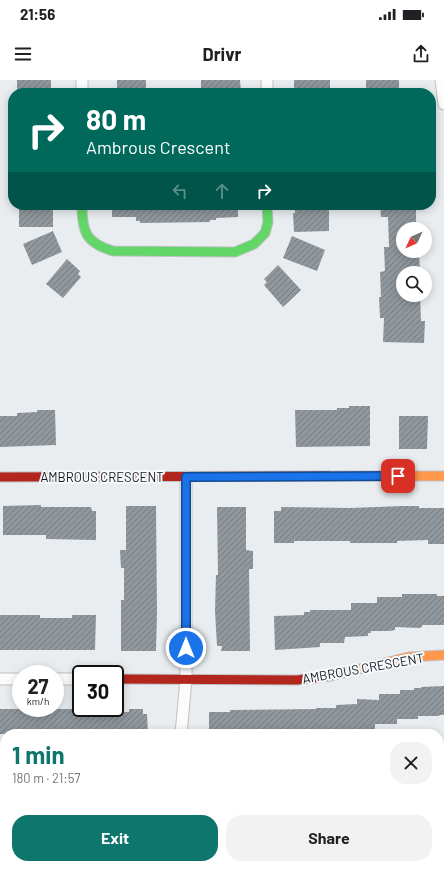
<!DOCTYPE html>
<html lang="en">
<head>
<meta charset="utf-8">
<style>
	:root { --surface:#fff; --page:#f2f2f2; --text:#202124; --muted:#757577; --accent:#0f766e }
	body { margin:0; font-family:Barlow,sans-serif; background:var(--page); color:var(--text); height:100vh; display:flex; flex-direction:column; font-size:15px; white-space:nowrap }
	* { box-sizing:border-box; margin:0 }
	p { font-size:13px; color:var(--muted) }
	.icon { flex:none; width:22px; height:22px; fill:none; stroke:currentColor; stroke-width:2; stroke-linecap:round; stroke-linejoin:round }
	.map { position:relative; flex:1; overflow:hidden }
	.drawer { position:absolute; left:0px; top:649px; width:444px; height:140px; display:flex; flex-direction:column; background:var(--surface); border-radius:16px 16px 0 0; box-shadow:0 2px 10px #0003 }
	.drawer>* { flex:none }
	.hud { position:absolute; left:8px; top:8px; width:428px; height:122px; border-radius:16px; box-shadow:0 2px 10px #0003; background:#00695c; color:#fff; overflow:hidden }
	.needle { width:26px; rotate:226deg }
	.fabs { position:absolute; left:396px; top:142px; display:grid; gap:8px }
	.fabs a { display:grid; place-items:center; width:36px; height:36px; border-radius:50%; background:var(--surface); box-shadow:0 2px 10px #0003; font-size:20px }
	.speed { position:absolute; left:12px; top:585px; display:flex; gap:8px; font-size:20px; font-weight:700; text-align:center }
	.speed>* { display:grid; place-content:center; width:52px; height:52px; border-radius:50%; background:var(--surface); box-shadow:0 2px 10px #0003; line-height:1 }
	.speed small { font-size:10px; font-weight:400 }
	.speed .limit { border:2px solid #111; border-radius:6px; background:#fff; color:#111 }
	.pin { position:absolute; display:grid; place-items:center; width:34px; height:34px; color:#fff; margin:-17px; border-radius:8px; box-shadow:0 2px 6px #0006 }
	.me { position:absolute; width:44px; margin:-22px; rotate:0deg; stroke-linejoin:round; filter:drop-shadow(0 0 3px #0008) }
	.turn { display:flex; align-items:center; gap:14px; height:84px; padding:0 12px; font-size:18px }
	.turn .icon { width:52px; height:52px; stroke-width:2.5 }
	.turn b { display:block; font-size:28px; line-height:34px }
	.lanes { display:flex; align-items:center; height:38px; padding:0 12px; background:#0003; justify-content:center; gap:20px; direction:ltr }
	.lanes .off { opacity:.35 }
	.round { display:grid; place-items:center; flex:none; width:42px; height:42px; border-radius:16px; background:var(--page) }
	.overview { display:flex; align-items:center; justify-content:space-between; height:68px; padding:0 12px }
	h1 { font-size:24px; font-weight:700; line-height:30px; color:var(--accent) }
	.button { display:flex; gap:8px; margin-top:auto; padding:8px 12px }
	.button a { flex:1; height:46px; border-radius:16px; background:var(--accent); color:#fff; font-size:16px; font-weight:700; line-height:46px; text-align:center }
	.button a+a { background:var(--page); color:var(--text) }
	.status { display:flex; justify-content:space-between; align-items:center; height:28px; padding:0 20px; background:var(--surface); direction:ltr }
	.status svg { height:11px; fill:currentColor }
	header { display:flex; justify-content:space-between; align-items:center; height:52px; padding:0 12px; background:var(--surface); font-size:18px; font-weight:700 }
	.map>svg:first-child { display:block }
	.building { fill:url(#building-hatch) }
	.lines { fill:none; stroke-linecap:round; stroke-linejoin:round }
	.street-casing { stroke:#bec0c3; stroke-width:13 }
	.fast-casing { stroke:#bec0c3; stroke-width:11 }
	.slow-casing { stroke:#bec0c3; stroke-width:11 }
	.jam-casing { stroke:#bec0c3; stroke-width:11 }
	.street { stroke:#fcfcfd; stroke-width:11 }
	.fast { stroke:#63d668; stroke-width:9 }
	.slow { stroke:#ff974d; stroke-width:9 }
	.jam { stroke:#b3261e; stroke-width:9 }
	.route-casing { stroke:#114b97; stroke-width:10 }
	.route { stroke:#1a73e8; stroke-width:7 }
	.labels { text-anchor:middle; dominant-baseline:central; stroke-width:4; stroke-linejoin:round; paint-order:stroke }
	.street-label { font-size:13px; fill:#16191b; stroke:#f5faff }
</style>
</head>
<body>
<div class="status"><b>21:56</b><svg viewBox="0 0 49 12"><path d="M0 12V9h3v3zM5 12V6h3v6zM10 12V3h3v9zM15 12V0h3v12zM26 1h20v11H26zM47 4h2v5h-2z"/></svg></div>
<header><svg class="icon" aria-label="menu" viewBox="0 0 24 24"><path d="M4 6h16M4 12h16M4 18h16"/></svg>Drivr<svg class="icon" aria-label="share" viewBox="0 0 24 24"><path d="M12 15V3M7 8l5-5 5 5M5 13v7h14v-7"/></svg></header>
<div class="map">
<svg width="444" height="789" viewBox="0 0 444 789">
	<defs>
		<pattern id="building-hatch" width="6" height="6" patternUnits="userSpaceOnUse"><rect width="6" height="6" fill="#90989e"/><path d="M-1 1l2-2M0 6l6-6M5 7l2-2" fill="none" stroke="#757b80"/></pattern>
	</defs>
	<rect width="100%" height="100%" fill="#e9edf0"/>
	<g class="building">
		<rect x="17" y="0" width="34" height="13"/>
		<rect x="117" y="0" width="29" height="13"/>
		<polygon points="201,0 240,0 241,13 201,13"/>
		<polygon points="294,0 330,0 330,12 294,13"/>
		<rect x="366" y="0" width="33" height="13"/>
		<polygon points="19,125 48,125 48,128 53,128 53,147 19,147"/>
		<polygon points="112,125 238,125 238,137 216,138 216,140 210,140 210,142 140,143 140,141 136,141 136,137 112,137"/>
		<polygon points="380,125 416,125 416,149 403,149 403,171 419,171 420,193 403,193 403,216 420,215 421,241 425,241 424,263 383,262 384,238 380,238 379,217 381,217 380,192 385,191 384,167 389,167 388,137 381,137"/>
		<polygon points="295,129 329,129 329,151 294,152 293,133 295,133"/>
		<polygon points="53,151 62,172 32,185 23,164"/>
		<polygon points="292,156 325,170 317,191 283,178"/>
		<polygon points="67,179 80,191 78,194 81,197 63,218 46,204"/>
		<polygon points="278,185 301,210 283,227 264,205 267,202 264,199"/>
		<polygon points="349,326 370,326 370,366 296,367 295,330 337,330 337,328 349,328"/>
		<polygon points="37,330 55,330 56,365 0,367 0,336 17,336 17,333 37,332"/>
		<polygon points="399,336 428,336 427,369 399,369"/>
		<polygon points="41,425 41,427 91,427 92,431 96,431 96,460 46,459 46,455 3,455 3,426"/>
		<polygon points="126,426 156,426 157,533 156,571 121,571 121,520 124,520 124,488 121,488 120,470 126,470"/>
		<polygon points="402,426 419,426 419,428 444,428 444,464 428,464 428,460 397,461 397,463 350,463 350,461 294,461 294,463 274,463 274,431 281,431 281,427 350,428"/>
		<polygon points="217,427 246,427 246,470 253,471 253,489 249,489 250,571 221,571 222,566 217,566 215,531 216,495 218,495"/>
		<polygon points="402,514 437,514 437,516 444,516 444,545 422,545 422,547 419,548 395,547 395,550 389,551 371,551 371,553 368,553 368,556 345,557 344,563 320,563 320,567 275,570 274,536 304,535 304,532 310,532 310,530 351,530 351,523 377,523 377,517 402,517"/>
		<polygon points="0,535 40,535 40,538 72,538 72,535 96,535 95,570 0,570"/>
		<polygon points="444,606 444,635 439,635 439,636 418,636 418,639 397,639 397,644 375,644 375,650 354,649 354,654 209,654 209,632 230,632 230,630 316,629 316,628 336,628 336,625 357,624 357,619 379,620 379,614 400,614 400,610 414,610 414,608 421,608 421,607"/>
		<polygon points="0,629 88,629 88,632 129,632 129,629 143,629 143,634 147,634 148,654 0,654"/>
	</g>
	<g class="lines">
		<defs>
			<g id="street">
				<polyline points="82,0 82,13"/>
				<polyline points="267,0 267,13"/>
				<polyline points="441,0 444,24"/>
				<polyline points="0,599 21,599"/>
				<polyline points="55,599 81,599"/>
				<polyline points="181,654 186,599 186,397"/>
				<polyline points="168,789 169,784"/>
			</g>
			<path id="fast" d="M82 125C82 152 86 163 113 171L235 172 254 164 265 153 268 142 267 125"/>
			<g id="slow">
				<polyline points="328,396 444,396"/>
				<polyline points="330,596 409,577 444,575"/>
			</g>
			<g id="jam">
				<polyline points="0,397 328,396"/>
				<polyline points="115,599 297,600 330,596"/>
			</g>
		</defs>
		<use href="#street" class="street-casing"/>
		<use href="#fast" class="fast-casing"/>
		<use href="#slow" class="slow-casing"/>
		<use href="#jam" class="jam-casing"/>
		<use href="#street" class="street"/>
		<use href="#fast" class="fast"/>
		<use href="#slow" class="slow"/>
		<use href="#jam" class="jam"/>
	</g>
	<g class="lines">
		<defs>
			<polyline id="route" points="186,568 186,397 398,396"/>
		</defs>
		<use href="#route" class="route-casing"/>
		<use href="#route" class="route"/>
	</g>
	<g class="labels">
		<g class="street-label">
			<text x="102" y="397">AMBROUS CRESCENT</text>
			<text transform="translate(363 588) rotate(-10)">AMBROUS CRESCENT</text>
		</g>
	</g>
</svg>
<div class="fabs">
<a><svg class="needle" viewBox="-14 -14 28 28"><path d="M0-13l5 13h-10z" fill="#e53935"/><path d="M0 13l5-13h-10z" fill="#757577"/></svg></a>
<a><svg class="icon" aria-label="search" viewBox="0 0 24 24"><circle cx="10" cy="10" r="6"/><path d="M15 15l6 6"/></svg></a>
</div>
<div class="speed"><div>27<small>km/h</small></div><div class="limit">30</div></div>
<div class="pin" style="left:398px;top:396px;background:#d93025"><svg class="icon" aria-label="arrive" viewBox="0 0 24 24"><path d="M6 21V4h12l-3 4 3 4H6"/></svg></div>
<svg class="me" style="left:186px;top:568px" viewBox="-20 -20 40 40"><circle r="17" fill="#1a73e8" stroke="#fff" stroke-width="3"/><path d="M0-11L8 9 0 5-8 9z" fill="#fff"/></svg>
<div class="hud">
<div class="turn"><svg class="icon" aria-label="right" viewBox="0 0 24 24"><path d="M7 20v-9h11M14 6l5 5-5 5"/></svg><div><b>80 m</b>Ambrous Crescent</div></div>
<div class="lanes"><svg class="icon off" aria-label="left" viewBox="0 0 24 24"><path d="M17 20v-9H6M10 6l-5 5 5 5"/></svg><svg class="icon off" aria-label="ahead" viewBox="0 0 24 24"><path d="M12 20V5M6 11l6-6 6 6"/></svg><svg class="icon" aria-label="right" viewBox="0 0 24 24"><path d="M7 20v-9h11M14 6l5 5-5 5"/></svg></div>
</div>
<section class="drawer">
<div class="overview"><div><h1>1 min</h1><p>180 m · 21:57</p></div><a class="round"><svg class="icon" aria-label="close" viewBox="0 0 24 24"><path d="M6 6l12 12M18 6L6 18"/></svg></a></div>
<div class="button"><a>Exit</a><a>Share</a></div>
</section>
</div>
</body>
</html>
